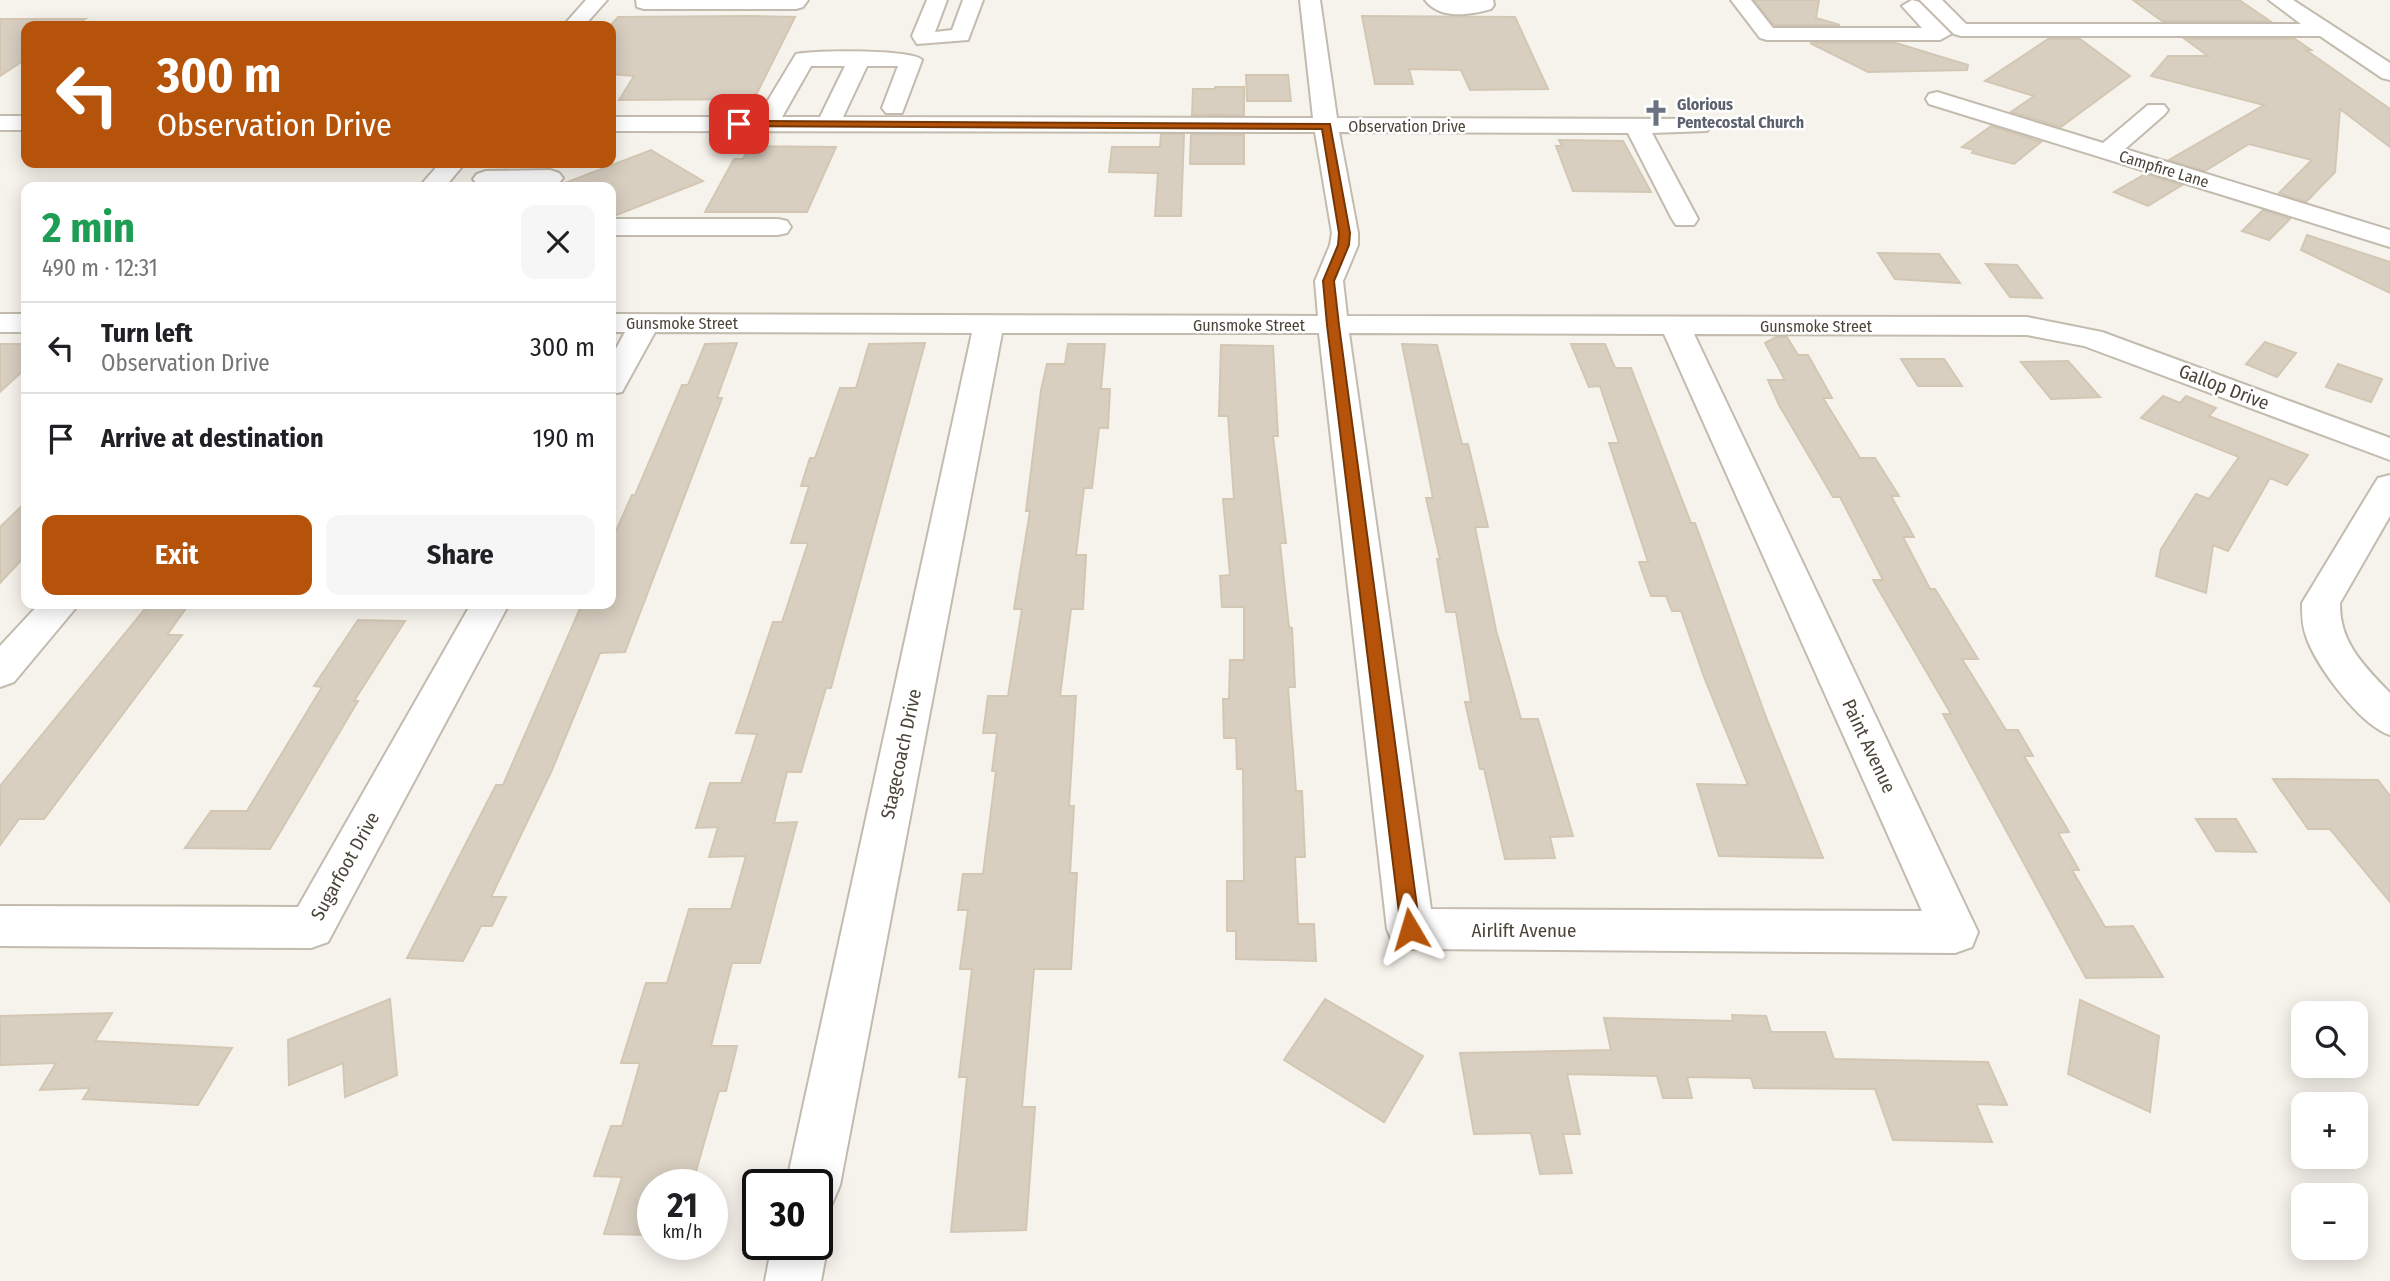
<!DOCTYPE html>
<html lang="en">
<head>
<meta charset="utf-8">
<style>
	:root { --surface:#fff; --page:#f6f6f6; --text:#202124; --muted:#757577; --line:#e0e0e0; --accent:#b45309 }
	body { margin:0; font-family:"Fira Sans Condensed",sans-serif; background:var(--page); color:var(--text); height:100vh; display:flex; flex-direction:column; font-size:26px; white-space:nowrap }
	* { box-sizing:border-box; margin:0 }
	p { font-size:23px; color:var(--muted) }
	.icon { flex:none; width:38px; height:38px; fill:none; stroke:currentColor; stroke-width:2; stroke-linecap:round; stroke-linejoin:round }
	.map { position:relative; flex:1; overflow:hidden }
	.panel { position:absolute; left:21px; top:182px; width:595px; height:427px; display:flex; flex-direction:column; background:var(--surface); border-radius:14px; box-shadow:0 4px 18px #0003 }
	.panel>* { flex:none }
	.banner { position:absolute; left:21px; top:21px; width:595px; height:147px; border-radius:14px; box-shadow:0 4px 18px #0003; background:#b45309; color:#fff; overflow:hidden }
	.tools { position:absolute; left:2291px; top:1001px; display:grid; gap:14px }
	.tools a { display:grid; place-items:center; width:77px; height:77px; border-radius:14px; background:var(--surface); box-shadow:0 4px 18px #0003; font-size:35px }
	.speed { position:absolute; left:637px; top:1169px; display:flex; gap:14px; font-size:35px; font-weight:700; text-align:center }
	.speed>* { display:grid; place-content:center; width:91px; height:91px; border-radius:50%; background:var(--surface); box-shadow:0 4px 18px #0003; line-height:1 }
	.speed small { font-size:18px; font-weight:400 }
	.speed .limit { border:4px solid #111; border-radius:10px; background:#fff; color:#111 }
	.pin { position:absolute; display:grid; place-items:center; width:60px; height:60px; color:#fff; margin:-30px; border-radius:14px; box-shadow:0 4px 10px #0006 }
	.me { position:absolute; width:77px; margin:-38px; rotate:353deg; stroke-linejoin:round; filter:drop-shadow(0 0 5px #0008) }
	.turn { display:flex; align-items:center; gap:24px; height:147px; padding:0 21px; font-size:32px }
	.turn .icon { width:91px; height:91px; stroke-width:2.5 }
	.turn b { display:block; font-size:49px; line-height:60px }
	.round { display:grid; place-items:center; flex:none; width:74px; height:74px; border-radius:14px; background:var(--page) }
	.summary { display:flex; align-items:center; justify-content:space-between; height:119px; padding:0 21px }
	h1 { font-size:42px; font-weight:700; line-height:52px; color:#1e9e55 }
	.action { display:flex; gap:14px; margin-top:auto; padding:14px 21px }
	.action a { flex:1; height:80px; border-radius:14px; background:var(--accent); color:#fff; font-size:28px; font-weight:700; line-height:80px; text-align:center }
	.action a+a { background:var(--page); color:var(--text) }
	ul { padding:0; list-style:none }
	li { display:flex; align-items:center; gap:21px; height:91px; padding:0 21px; border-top:2px solid var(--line) }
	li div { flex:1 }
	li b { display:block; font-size:26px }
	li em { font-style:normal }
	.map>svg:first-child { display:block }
	.building { fill:#d8cfc1; stroke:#d3c7b4; stroke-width:2 }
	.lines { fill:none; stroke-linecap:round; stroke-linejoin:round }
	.minor-casing { stroke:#c2bbae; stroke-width:4 }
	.minor { fill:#fff; fill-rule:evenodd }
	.route { fill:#b45309; stroke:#753606; stroke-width:2 }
	.labels { text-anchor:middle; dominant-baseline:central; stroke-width:5; stroke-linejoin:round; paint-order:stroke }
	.far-worship-label { font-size:16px; font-weight:bold; fill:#5b616d; stroke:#fff; text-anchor:start }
	.far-street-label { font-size:16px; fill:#4b4439; stroke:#fff }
	.street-label { font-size:19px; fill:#4b4439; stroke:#fff }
</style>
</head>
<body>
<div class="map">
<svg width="2390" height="1281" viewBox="0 0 2390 1281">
	<rect width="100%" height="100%" fill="#f6f3ec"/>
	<g class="building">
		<polygon points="1754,0 1819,0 1816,18 1840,25 1774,25"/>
		<polygon points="2133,0 2239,0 2270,21 2162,21"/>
		<polygon points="1362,16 1515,17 1548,89 1470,90 1461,70 1409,69 1413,84 1375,84"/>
		<polygon points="618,17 751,16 795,17 754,99 619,100 634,76 611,74 611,25"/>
		<polygon points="0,19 85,19 74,26 26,26 26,59 0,76"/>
		<polygon points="2048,39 2080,39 2130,76 2061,127 2011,112 2034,96 1985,81"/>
		<polygon points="2185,39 2295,39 2311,50 2306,50 2390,109 2390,147 2340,109 2335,172 2306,202 2279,193 2312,160 2249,144 2205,171 2169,160 2264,105 2151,76 2168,56 2208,56"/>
		<polygon points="1810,43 1896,43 1968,65 1967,70 1868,72"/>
		<polygon points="1246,75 1288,75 1291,101 1247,101"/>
		<polygon points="1215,87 1244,87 1244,115 1192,115 1193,89 1215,89"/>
		<polygon points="1991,126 2041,142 2014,164 1972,153 1974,150 1962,147"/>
		<polygon points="1161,134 1184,134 1181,216 1155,216 1158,173 1109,172 1112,147 1160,147"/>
		<polygon points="1191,134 1244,135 1244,164 1190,164"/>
		<polygon points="1559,140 1623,141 1651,192 1573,191 1556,146 1562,146"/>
		<polygon points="750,146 836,147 807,212 705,212 734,159 743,159"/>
		<polygon points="651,150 703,181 614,216 611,216 611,187 560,187 562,184"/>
		<polygon points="2145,174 2182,185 2148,206 2114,192"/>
		<polygon points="2263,210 2290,219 2269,240 2242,231"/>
		<polygon points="2307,235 2390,262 2390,293 2301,250"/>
		<polygon points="1878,253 1939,254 1960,283 1895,279"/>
		<polygon points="1986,264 2017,265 2042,298 2010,297"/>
		<polygon points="1776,337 1787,337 1798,355 1808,355 1832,398 1823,398 1860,458 1875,458 1899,496 1891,496 1914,537 1903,537 1930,589 1935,589 1978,659 1962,659 2006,730 2018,730 2033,756 2024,756 2069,832 2058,833 2079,870 2072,870 2105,927 2133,926 2163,977 2086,978 1943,714 1951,714 1873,580 1883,580 1840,497 1833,497 1779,405 1768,380 1785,380 1765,343"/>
		<polygon points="2265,342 2296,353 2277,377 2246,364"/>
		<polygon points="737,343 717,398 722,398 625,652 600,653 552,770 491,897 506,897 492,926 481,926 463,961 407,958 496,785 503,785 582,604 611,604 611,542 632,495 635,495 682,385 688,385 705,344"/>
		<polygon points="925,343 831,688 826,688 801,772 787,772 774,823 797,822 760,963 732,963 711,1046 737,1046 726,1091 719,1091 692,1185 653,1185 653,1235 604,1234 622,1177 594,1176 611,1126 622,1126 640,1063 621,1063 646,983 667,983 689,909 731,909 746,856 709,857 718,827 696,828 710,783 741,783 757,734 736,733 773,622 782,622 808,543 791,543 809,486 801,486 810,458 815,458 840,388 856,388 869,344"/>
		<polygon points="0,344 26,344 26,368 0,392"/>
		<polygon points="1068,344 1105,344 1101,389 1110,389 1108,428 1099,428 1092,488 1084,488 1076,555 1086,555 1083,609 1071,609 1060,696 1076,696 1069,806 1074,806 1070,873 1077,873 1071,969 1034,969 1022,1107 1035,1107 1026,1230 951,1232 967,1077 959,1077 972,969 960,969 968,910 958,910 963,874 983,874 996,771 992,771 997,733 983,733 988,696 1008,696 1022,609 1014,609 1030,511 1026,511 1041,390 1047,364 1065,364"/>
		<polygon points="1402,344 1437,345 1462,444 1468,444 1488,527 1475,527 1496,630 1521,719 1538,719 1573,836 1550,837 1555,858 1505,859 1484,769 1480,769 1465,702 1471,702 1456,612 1446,612 1437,559 1440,559 1426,498 1433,498"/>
		<polygon points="1571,344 1605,344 1615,368 1631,368 1691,523 1695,523 1767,720 1823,858 1719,856 1697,784 1748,785 1704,677 1681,611 1672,611 1666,596 1651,596 1639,562 1648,562 1609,443 1619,443 1600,386 1589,387"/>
		<polygon points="1221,345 1273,346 1278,436 1273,436 1286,543 1280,543 1289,627 1292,628 1295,687 1288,687 1296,791 1302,791 1305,857 1295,857 1298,924 1314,924 1316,961 1236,959 1236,931 1227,931 1227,881 1244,881 1243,769 1237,769 1236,738 1224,738 1223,699 1229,699 1230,660 1244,660 1244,607 1222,607 1220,576 1230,575 1223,499 1234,499 1228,416 1219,416"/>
		<polygon points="1901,359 1944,359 1962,386 1918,386"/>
		<polygon points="2068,361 2100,397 2051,399 2021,362"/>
		<polygon points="2338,364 2382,379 2371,402 2326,387"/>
		<polygon points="2163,396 2180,403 2186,396 2216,408 2209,416 2308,455 2287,485 2270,478 2228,551 2213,545 2206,593 2156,576 2161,549 2196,494 2209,499 2239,457 2141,418"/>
		<polygon points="26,502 26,555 0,583 0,527"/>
		<polygon points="149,604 189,604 167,635 182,635 44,819 19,819 0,845 0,786"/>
		<polygon points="358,620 405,621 354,701 358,701 270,849 185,848 211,811 247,811 322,687 314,686"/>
		<polygon points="2273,779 2378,780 2390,796 2390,902 2330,829 2308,829"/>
		<polygon points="2196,819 2236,819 2256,852 2216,851"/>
		<polygon points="390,999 397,1075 345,1097 343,1063 289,1085 288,1040"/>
		<polygon points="1325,999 1423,1056 1384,1122 1284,1060"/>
		<polygon points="2080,1000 2159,1036 2150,1112 2068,1074"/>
		<polygon points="112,1013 95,1041 232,1048 198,1105 83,1099 90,1088 40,1090 56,1063 0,1065 0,1016"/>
		<polygon points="1732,1015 1766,1016 1771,1032 1825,1032 1834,1059 1988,1062 2007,1105 1976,1104 1992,1142 1893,1140 1875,1089 1754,1088 1751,1078 1687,1077 1692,1098 1663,1098 1657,1076 1567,1074 1580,1134 1563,1134 1572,1173 1540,1174 1531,1133 1474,1134 1460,1053 1611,1050 1604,1018 1733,1021"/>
	</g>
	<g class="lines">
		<defs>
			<g id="minor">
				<polygon points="586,0 607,0 584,26 563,26"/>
				<polygon points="636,0 808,0 803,7 796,9 644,9 637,7"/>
				<polygon points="927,0 947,0 935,32 952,30 963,0 983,0 968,40 917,44 912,36"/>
				<path d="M1300 0H1320L1337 118 1699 119 1707 121 1711 126 1707 131 1652 133 1698 219 1694 225H1676L1672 219 1628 133 1339 132 1358 233V245L1343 281 1347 316 2027 317 2102 332 2390 438V460L2084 346 2027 335 1694 334 1978 932 1972 947 1955 953 1410 949 1393 943 1387 929 1319 333H1002L840 1185 832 1204 817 1210V1185H786L972 333 655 332 622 392 611 394V358L625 332H611V314L1318 316 1315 281 1330 245 1332 233 1315 132 611 131V117H758L796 54C813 50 914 49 922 60L902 113H886L882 108 898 66H867L843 117 1313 118ZM811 66H845L820 117H782ZM1349 333 1664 334 1922 911 1431 909Z"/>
				<path d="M1425 0H1493L1494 5 1491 9C1470 15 1440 20 1425 0Z"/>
				<polygon points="1731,0 1751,0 1773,28 1922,28 1902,6 1912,0 1919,2 1951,34 1940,40 1767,40 1760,38"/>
				<polygon points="1920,0 1942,0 1966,24 2301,24 2269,0 2293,0 2390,63 2390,80 2382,78 2320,36 1961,36 1954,34"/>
				<polygon points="1937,92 2103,143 2148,105 2164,105 2168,110 2164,115 2125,149 2390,230 2390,247 1929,104 1926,99 1929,94"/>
				<rect x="0" y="116" width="26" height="14"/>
				<polygon points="440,163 465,163 445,187 419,187"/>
				<polygon points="550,170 559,173 563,178 559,183 486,187 477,184 473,179 477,174 486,171"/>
				<polygon points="611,219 778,219 787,221 791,227 787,233 778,235 611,235"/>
				<rect x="0" y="314" width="26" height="18"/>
				<path d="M2390 475V516L2340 603C2339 642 2364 666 2390 693V735C2360 725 2316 666 2306 636 2302 625 2302 614 2302 603L2373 486 2378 478Z"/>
				<polygon points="39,604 79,604 14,682 0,687 0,646"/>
				<polygon points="471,604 509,604 328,942 311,948 0,946 0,906 298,907"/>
				<polygon points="817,1223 828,1244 821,1281 765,1281 772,1244 817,1244"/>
			</g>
		</defs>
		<use href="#minor" class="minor-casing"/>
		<use href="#minor" class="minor"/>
	</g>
	<polygon class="route" points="739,121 1330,124 1350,233 1349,245 1334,281 1339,325 1420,929 1417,935 1410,938 1403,935 1401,929 1327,325 1323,281 1338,245 1339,233 1322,129 736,126"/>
	<defs>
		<symbol id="church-bare" viewBox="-9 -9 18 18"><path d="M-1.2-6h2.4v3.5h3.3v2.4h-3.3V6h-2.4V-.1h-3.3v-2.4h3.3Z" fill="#6b7280" stroke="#fff" stroke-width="2.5" paint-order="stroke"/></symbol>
	</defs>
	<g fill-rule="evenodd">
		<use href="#church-bare" x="1637" y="94" width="38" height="38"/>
	</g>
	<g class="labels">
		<g class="far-worship-label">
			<text x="1677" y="104">Glorious<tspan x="1677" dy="18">Pentecostal Church</tspan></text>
		</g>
		<g class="far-street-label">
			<text x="1407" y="126">Observation Drive</text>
			<text transform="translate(2164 169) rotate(17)">Campfire Lane</text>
			<text x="682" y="323">Gunsmoke Street</text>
			<text x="1249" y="325">Gunsmoke Street</text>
			<text x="1816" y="326">Gunsmoke Street</text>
		</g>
		<g class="street-label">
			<text transform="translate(2224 387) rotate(21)">Gallop Drive</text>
			<text transform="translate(1869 746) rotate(65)">Paint Avenue</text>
			<text transform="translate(901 754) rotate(-78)">Stagecoach Drive</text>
			<text transform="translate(345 866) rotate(-61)">Sugarfoot Drive</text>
			<text x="1524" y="930">Airlift Avenue</text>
		</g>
	</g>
</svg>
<div class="tools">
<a><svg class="icon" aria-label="search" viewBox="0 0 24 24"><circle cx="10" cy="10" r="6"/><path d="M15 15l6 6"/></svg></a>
<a>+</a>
<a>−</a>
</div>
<div class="speed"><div>21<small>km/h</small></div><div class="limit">30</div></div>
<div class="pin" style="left:739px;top:124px;background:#d93025"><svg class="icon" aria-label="arrive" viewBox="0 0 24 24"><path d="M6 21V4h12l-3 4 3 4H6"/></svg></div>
<svg class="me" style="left:1410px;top:929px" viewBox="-20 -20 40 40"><path d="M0-17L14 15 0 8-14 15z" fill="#b45309" stroke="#fff" stroke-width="4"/></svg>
<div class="banner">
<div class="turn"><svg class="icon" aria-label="left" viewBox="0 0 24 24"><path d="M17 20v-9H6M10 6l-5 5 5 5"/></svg><div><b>300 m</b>Observation Drive</div></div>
</div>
<section class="panel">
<div class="summary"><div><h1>2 min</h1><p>490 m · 12:31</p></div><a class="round"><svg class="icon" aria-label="close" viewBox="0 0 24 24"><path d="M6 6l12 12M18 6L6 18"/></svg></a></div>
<ul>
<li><svg class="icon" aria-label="left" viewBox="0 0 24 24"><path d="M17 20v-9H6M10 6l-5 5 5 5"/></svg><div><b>Turn left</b><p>Observation Drive</p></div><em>300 m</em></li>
<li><svg class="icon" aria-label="arrive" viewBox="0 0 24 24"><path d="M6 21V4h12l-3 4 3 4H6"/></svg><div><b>Arrive at destination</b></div><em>190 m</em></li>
</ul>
<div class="action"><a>Exit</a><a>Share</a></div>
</section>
</div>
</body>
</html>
